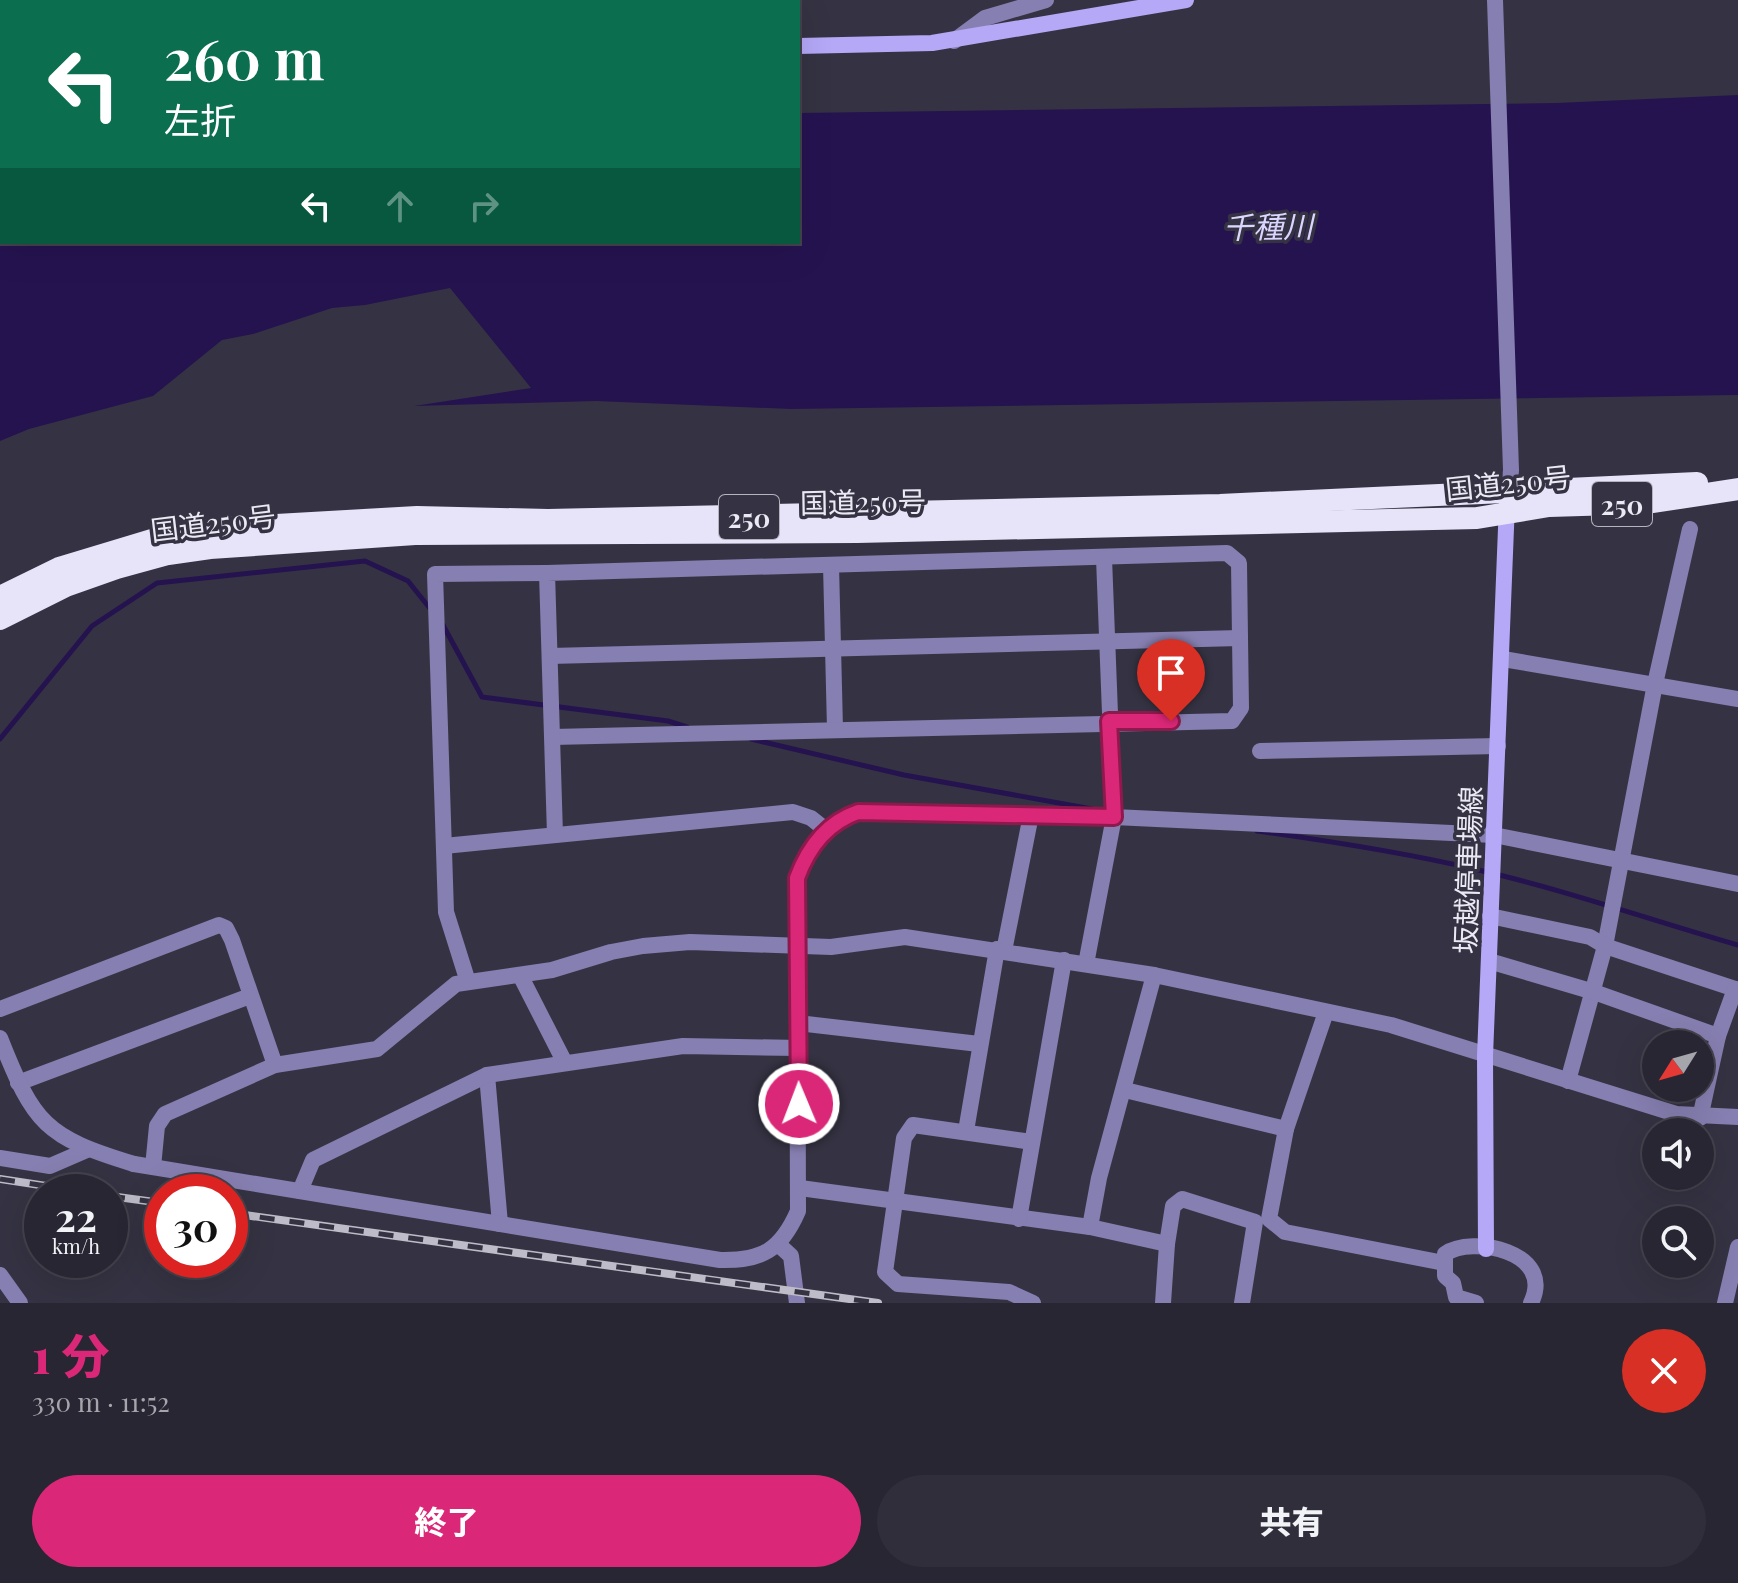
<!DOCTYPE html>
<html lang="ja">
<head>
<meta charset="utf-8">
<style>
	:root { --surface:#282632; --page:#302e3a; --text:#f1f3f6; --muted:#a5a5ac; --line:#44434d; --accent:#db2777 }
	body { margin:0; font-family:"Playfair Display","Noto Sans JP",serif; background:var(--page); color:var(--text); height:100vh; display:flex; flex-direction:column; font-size:30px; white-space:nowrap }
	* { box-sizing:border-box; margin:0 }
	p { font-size:26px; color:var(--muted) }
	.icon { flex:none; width:44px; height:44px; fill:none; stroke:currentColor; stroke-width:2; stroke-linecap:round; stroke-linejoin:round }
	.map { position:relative; height:1303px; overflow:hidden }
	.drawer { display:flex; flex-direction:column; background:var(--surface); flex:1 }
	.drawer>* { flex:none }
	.hud { position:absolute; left:0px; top:0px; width:800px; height:244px; box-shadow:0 8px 32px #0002,0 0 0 2px var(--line); background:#0b6e4f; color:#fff; overflow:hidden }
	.needle { width:52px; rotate:233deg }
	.buttons { position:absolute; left:1642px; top:1030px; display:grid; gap:16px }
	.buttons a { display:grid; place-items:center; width:72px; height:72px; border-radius:50%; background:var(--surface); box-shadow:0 8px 32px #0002,0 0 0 2px var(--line); font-size:40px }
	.speed { position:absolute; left:24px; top:1174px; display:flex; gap:16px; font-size:40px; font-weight:700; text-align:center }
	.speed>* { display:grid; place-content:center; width:104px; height:104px; border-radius:50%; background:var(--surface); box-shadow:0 8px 32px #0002,0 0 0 2px var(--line); line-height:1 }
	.speed small { font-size:20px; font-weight:400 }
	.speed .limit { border:12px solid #d22; background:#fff; color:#111 }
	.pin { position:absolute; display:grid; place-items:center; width:68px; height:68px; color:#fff; margin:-82px -34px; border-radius:50% 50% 50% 0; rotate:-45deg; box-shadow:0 0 8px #0007 }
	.pin .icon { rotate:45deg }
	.me { position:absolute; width:88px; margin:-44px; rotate:359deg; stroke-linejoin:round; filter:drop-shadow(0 0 6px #0008) }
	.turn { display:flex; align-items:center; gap:28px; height:168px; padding:0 32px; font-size:36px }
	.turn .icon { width:104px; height:104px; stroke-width:2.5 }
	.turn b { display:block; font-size:56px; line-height:68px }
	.lanes { display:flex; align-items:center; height:76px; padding:0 32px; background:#0003; justify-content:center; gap:40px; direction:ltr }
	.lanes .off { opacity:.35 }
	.round { display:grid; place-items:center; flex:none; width:84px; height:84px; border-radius:42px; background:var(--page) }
	.head { display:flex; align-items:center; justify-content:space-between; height:136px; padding:0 32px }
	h1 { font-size:48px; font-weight:800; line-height:60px; color:var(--accent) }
	.action { display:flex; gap:16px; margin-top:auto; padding:16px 32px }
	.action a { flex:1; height:92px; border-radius:48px; background:var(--accent); color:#fff; font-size:32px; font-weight:800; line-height:92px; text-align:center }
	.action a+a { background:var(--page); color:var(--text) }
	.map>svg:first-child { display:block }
	.water { fill:#251350 }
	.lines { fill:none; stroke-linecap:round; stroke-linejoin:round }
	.stream { stroke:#251350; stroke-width:5 }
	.minor { stroke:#867fb1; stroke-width:16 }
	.tertiary { stroke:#867fb1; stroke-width:16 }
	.secondary { stroke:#b4a8f7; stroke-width:16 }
	.trunk { stroke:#e7e4f9; stroke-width:22 }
	.rail-casing { stroke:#bebcc8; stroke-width:8 }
	.rail { stroke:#353343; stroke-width:5; stroke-dasharray:15; stroke-linecap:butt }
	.route-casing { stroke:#8e194d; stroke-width:20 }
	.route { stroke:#db2777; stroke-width:14 }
	.labels { text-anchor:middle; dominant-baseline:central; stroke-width:7; stroke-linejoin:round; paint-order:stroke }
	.shield { fill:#353343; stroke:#b4b3bf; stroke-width:2 }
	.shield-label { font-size:26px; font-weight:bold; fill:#ebeaf4 }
	.street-label { font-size:28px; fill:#ebeaf4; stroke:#353343 }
	.water-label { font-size:30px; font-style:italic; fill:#dbd6fe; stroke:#353343 }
</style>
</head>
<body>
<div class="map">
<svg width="1738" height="1303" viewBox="0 0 1738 1303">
	<rect width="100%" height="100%" fill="#353343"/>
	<polygon class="water" points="1738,95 1738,395 791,409 596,401 414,406 531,388 450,288 365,305 332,308 253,334 222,340 153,396 29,429 0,441 0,144 2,242 798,242 798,113 1556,103"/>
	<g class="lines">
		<g class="stream">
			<polyline points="443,625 482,697 668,721 687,727"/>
			<polyline points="0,739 92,626 157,583 365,561 408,581 432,611"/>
			<polyline points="751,739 904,775 1092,809"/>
			<path d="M1257 831C1329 841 1402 852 1474 869 1563 889 1650 920 1738 945"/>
		</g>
		<g class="minor">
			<polyline points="173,2 182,0"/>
			<polyline points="954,41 985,18 1046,0"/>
			<polyline points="1690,529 1655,684 1605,946 1738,990"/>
			<polyline points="831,565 835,729"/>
			<polyline points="550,656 1240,638 1241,708 1232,721 553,737"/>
			<polyline points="1503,659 1738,699"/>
			<polyline points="1260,751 1498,746"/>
			<polyline points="555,835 547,573 1227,553 1239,563 1240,638"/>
			<polyline points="444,846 793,812 811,818 826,830"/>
			<polyline points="1490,916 1590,937 1605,946 1568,1081"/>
			<polyline points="1004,951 1031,815"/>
			<polyline points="1489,961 1594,992 1718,1036"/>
			<polyline points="1086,964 1114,817 1104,558"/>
			<polyline points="520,975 565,1063"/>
			<polyline points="468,982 446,912 435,574 547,573"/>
			<polyline points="0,1009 219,925 226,928 232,940 275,1065"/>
			<polyline points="1326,1012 1286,1129 1269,1219 1285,1232 1444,1263"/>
			<polyline points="798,1023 979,1044"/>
			<polyline points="487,1075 500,1224"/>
			<polyline points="18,1083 250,996"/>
			<polyline points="1125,1090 1286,1129"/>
			<polyline points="1700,1118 1718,1036 1735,989"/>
			<polyline points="966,1131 997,949"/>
			<polyline points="1032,1142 913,1125 904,1138 885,1272 898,1284 1009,1292 1033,1303"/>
			<polyline points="0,1158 50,1166 87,1150"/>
			<path d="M134 1164 720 1260C762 1261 781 1250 798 1211L797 878C808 848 826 823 858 812L1114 817 1494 835"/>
			<polyline points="153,1167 157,1126 165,1114 275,1065 377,1049 456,984 552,970 611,952 643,946 690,942 831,947 905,937 1154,975 1391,1025 1676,1114 1738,1117"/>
			<polyline points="800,1188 1090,1227 1167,1244 1173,1206 1182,1199 1255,1222 1242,1303"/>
			<polyline points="300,1191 313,1160 487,1075 683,1046 798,1048"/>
			<polyline points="1019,1219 1064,960"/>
			<polyline points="1090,1227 1099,1178 1154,975"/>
			<polyline points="778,1244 791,1256 797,1303"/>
			<polyline points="0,1275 20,1303"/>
			<polyline points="1163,1303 1167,1244"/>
			<path d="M1476 1303 1456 1297 1453 1283 1445 1276V1254C1471 1235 1556 1251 1531 1303"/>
			<polyline points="1725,1303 1738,1247"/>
		</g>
		<g class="tertiary">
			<polyline points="1495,0 1511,470 1509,493"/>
			<polyline points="601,2 601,0"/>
			<polyline points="1494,835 1738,884"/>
			<path d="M0 1038C34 1124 45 1137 134 1164"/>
		</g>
		<g class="secondary">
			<polyline points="402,0 473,2"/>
			<polyline points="320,2 353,0"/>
			<polyline points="798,46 932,43 1186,0"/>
			<polyline points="0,55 2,55"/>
			<polyline points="1486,1249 1485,1056 1507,503"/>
		</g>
		<g class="trunk">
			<polyline points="0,597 59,568 165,536 204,529 417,517 548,520 1220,505 1697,483"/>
			<polyline points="0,619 66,586 117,568 168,554 210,548 415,534 857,532 1477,518 1549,506 1647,503 1738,489"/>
		</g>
		<defs>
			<g id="rail">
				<polyline points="0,1179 86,1192"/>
				<polyline points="110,1196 162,1203"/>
				<polyline points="230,1213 878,1303"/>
			</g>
		</defs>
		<use href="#rail" class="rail-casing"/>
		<use href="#rail" class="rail"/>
	</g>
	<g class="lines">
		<defs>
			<path id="route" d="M799 1104 797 878C808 848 826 823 858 812L1114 817 1109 721H1171"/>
		</defs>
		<use href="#route" class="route-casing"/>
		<use href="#route" class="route"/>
	</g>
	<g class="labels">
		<g class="shield">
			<rect x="1592" y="482" width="60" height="44" rx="6"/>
			<rect x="719" y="495" width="60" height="44" rx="6"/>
		</g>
		<g class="shield-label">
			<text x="1622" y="504">250</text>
			<text x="749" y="517">250</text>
		</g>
		<g class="street-label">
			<text transform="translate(1508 482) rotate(-6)">国道250号</text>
			<text transform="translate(863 501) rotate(-1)">国道250号</text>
			<text transform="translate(213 522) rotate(-7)">国道250号</text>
			<text transform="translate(1467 870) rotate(-88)">坂越停車場線</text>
		</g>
		<g class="water-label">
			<text transform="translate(1268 226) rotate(-1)">千種川</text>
		</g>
	</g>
</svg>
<div class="buttons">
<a><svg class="needle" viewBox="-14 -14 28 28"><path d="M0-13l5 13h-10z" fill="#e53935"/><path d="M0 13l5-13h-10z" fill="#a5a5ac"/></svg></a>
<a><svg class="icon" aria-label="sound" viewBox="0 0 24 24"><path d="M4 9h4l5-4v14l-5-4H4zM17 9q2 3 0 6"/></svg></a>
<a><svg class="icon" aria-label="search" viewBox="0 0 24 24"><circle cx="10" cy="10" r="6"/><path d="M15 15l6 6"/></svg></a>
</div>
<div class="speed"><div>22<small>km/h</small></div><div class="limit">30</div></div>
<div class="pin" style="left:1171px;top:721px;background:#d93025"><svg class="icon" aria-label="arrive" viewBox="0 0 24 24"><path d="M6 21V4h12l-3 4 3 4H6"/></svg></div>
<svg class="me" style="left:799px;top:1104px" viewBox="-20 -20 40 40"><circle r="17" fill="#db2777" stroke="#fff" stroke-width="3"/><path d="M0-11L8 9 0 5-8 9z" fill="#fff"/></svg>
<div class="hud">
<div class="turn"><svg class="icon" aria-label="left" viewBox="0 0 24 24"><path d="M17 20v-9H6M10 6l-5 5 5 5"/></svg><div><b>260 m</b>左折</div></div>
<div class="lanes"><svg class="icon" aria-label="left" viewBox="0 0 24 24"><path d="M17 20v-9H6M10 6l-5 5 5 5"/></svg><svg class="icon off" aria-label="ahead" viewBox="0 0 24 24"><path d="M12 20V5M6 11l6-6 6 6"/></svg><svg class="icon off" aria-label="right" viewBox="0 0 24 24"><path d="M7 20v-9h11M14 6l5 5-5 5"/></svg></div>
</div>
</div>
<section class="drawer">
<div class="head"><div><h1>1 分</h1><p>330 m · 11:52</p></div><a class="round" style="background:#d93025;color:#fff"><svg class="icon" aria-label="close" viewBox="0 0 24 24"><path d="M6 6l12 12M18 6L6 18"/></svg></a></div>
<div class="action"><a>終了</a><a>共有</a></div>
</section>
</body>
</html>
